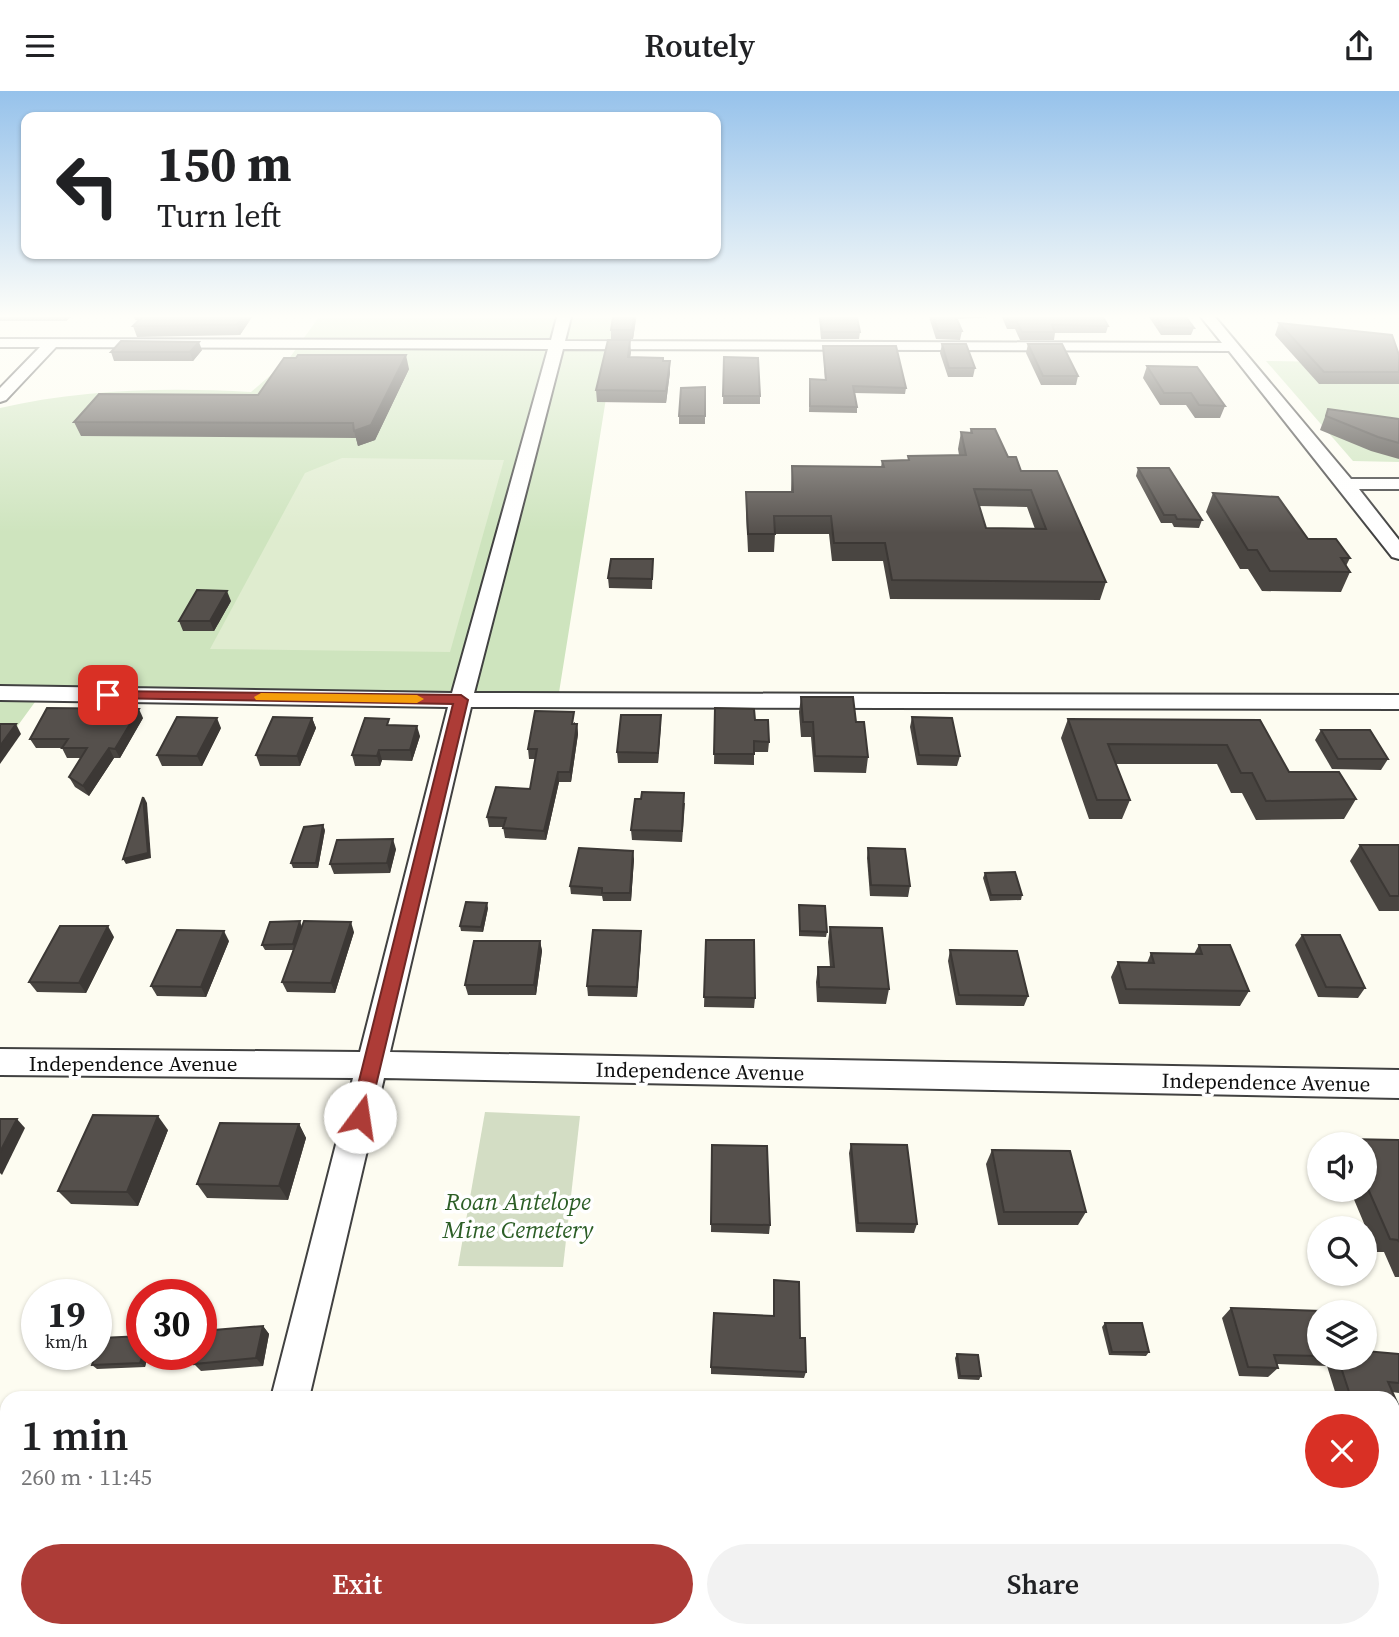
<!DOCTYPE html>
<html lang="en">
<head>
<meta charset="utf-8">
<style>
	:root { --surface:#fff; --page:#f2f2f2; --text:#202124; --muted:#757577; --accent:#ad3c37 }
	body { margin:0; font-family:"Source Serif 4",serif; background:var(--page); color:var(--text); height:100vh; display:flex; flex-direction:column; font-size:26px; white-space:nowrap }
	* { box-sizing:border-box; margin:0 }
	p { font-size:23px; color:var(--muted) }
	.icon { flex:none; width:38px; height:38px; fill:none; stroke:currentColor; stroke-width:2; stroke-linecap:round; stroke-linejoin:round }
	.map { position:relative; flex:1; overflow:hidden }
	.details { position:absolute; left:0px; top:1300px; width:1400px; height:247px; display:flex; flex-direction:column; background:var(--surface); border-radius:21px 21px 0 0; box-shadow:0 2px 5px #0004 }
	.details>* { flex:none }
	.banner { position:absolute; left:21px; top:21px; width:700px; height:147px; border-radius:14px; box-shadow:0 2px 5px #0004; background:#fff; color:var(--text); overflow:hidden }
	.tools { position:absolute; left:1307px; top:1041px; display:grid; gap:14px }
	.tools a { display:grid; place-items:center; width:70px; height:70px; border-radius:50%; background:var(--surface); box-shadow:0 2px 5px #0004; font-size:35px }
	.speed { position:absolute; left:21px; top:1188px; display:flex; gap:14px; font-size:35px; font-weight:700; text-align:center }
	.speed>* { display:grid; place-content:center; width:91px; height:91px; border-radius:50%; background:var(--surface); box-shadow:0 2px 5px #0004; line-height:1 }
	.speed small { font-size:18px; font-weight:400 }
	.speed .limit { border:10px solid #d22; background:#fff; color:#111 }
	.pin { position:absolute; display:grid; place-items:center; width:60px; height:60px; color:#fff; margin:-30px; border-radius:14px; box-shadow:0 4px 10px #0006 }
	.me { position:absolute; width:77px; margin:-38px; rotate:14deg; stroke-linejoin:round; filter:drop-shadow(0 0 5px #0008) }
	.turn { display:flex; align-items:center; gap:24px; height:147px; padding:0 21px; font-size:32px }
	.turn .icon { width:91px; height:91px; stroke-width:2.5 }
	.turn b { display:block; font-size:49px; line-height:60px }
	.round { display:grid; place-items:center; flex:none; width:74px; height:74px; border-radius:37px; background:var(--page) }
	.head { display:flex; align-items:center; justify-content:space-between; height:119px; padding:0 21px }
	h1 { font-size:42px; font-weight:600; line-height:52px }
	.cta { display:flex; gap:14px; margin-top:auto; padding:14px 21px }
	.cta a { flex:1; height:80px; border-radius:42px; background:var(--accent); color:#fff; font-size:28px; font-weight:600; line-height:80px; text-align:center }
	.cta a+a { background:var(--page); color:var(--text) }
	header { display:flex; justify-content:space-between; align-items:center; height:91px; padding:0 21px; background:var(--surface); font-size:32px; font-weight:600 }
	.map>svg:first-child { display:block }
	.green { fill:#cee4be }
	.cemetery { fill:#d3ddc4 }
	.pitch { fill:#dfeccf }
	.lines { fill:none; stroke-linecap:round; stroke-linejoin:round }
	.street-casing { stroke:#414141; stroke-width:4 }
	.street { fill:#fff; fill-rule:evenodd }
	.wall { fill:#494541; fill-rule:evenodd }
	.shaded-wall { fill:#3c3835 }
	.building { fill:#55504c; stroke:#3c3835; stroke-width:2; fill-rule:evenodd }
	.route { fill:#ad3c37; stroke:#702724; stroke-width:2 }
	.slow { fill:#f59e0b }
	.labels { text-anchor:middle; dominant-baseline:central; stroke-width:7; stroke-linejoin:round; paint-order:stroke }
	.street-label { font-size:21px; fill:#0e0e0e; stroke:#fff }
	.near-park-label { font-size:24px; font-style:italic; fill:#2c5e26; stroke:#fff }
</style>
</head>
<body>
<header><svg class="icon" aria-label="menu" viewBox="0 0 24 24"><path d="M4 6h16M4 12h16M4 18h16"/></svg>Routely<svg class="icon" aria-label="share" viewBox="0 0 24 24"><path d="M12 15V3M7 8l5-5 5 5M5 13v7h14v-7"/></svg></header>
<div class="map">
<svg width="1399" height="1546" viewBox="0 0 1399 1546">
	<rect width="100%" height="100%" fill="#fdfcf1"/>
	<g class="green">
		<path d="M319 226H619L557 614 35 611 0 659V317C81 298 168 296 251 301L288 269Z"/>
		<polygon points="1266,270 1399,272 1399,371 1353,370"/>
	</g>
	<polygon class="cemetery" points="485,1021 580,1025 563,1176 458,1175"/>
	<polygon class="pitch" points="342,367 504,369 450,561 210,558 305,382"/>
	<g class="lines">
		<defs>
			<g id="street">
				<polygon points="557,226 571,226 565,250 1222,252 1201,226 1215,226 1351,388 1399,388 1399,398 1359,398 1399,449 1399,468 1392,466 1229,260 563,258 474,602 1399,604 1399,618 471,616 390,961 1399,979 1399,1007 384,987 309,1307 271,1307 353,987 0,984 0,958 360,961 448,616 0,609 0,595 452,602 548,258 56,256 6,309 0,311 0,297 40,256 0,256 0,248 551,249"/>
				<polygon points="211,1540 255,1540 253,1546 209,1546"/>
			</g>
		</defs>
		<use href="#street" class="street-casing"/>
		<use href="#street" class="street"/>
	</g>
	<g class="wall">
		<polygon points="0,226 71,226 66,230 0,230"/>
		<polygon points="90,226 252,226 240,244 137,246 133,235 139,229 135,229 134,226"/>
		<polygon points="819,226 857,226 860,241 859,248 821,248"/>
		<polygon points="929,226 993,226 957,228 962,240 960,249 936,248"/>
		<polygon points="1002,226 1103,226 1108,235 1106,242 1055,242 1054,249 1020,249 1015,238 1007,238"/>
		<polygon points="1149,226 1186,226 1194,237 1191,244 1161,244"/>
		<polygon points="636,228 633,248 611,248 611,239"/>
		<polygon points="1279,232 1399,264 1399,293 1319,293 1275,244"/>
		<polygon points="942,253 975,277 973,286 948,286 940,262"/>
		<polygon points="1028,253 1078,285 1076,294 1041,294 1026,262"/>
		<polygon points="823,255 906,297 905,303 854,302 857,316 857,322 809,321 810,288 825,289"/>
		<polygon points="202,259 193,270 114,270 111,261"/>
		<polygon points="631,261 630,266 663,270 670,281 666,312 597,311 596,299"/>
		<polygon points="724,266 760,305 760,313 723,313"/>
		<polygon points="1147,275 1225,315 1220,327 1195,327 1186,314 1160,314 1143,287"/>
		<polygon points="409,278 375,349 358,355 356,347 81,345 74,331 258,304"/>
		<polygon points="705,296 705,333 679,333 679,325"/>
		<polygon points="1328,318 1399,328 1399,368 1371,360 1320,339"/>
		<path d="M971 338 1008 366 1021 380 1106 491 1100 509 890 508 883 470H832L829 443H775L774 461H748L746 419V401H791L792 375 881 376 882 370 908 369V365L959 364 958 358 961 341 970 342ZM979 415 1027 416 1035 438 986 437Z"/>
		<polygon points="1138,377 1202,429 1199,437 1174,436 1172,432 1161,432 1136,385"/>
		<polygon points="1213,402 1350,467 1346,475 1350,481 1341,501 1262,500 1248,478 1240,478 1206,421"/>
		<polygon points="653,468 652,498 609,497 608,487"/>
		<polygon points="231,510 214,540 183,540 179,530"/>
		<polygon points="801,606 856,631 868,666 866,682 814,681 811,646 801,646 799,621"/>
		<polygon points="715,617 769,651 768,661 754,661 754,674 714,673"/>
		<polygon points="661,624 658,672 618,672 617,661"/>
		<polygon points="912,626 960,665 957,675 917,674 910,636"/>
		<polygon points="143,627 120,667 114,667 89,705 75,696 69,686 81,667 67,667 62,657 36,657 30,648"/>
		<polygon points="312,627 316,637 300,675 260,675 256,664"/>
		<polygon points="1068,628 1260,629 1289,681 1356,708 1344,728 1256,729 1242,702 1231,702 1217,673 1116,673 1130,709 1122,728 1089,728 1061,647"/>
		<polygon points="575,631 575,633 577,633 578,643 571,691 559,691 546,749 505,747 503,736 489,736 487,726 530,698 535,668 529,668 528,658"/>
		<polygon points="391,634 420,645 412,670 382,669 380,675 355,675 352,664"/>
		<polygon points="221,637 202,675 162,675 157,664"/>
		<polygon points="1321,639 1388,668 1381,679 1332,678 1315,649"/>
		<polygon points="641,708 685,712 682,751 632,749 631,739"/>
		<polygon points="325,739 318,777 293,777 291,772"/>
		<polygon points="1360,754 1399,754 1399,820 1379,820 1350,770"/>
		<polygon points="868,757 910,795 908,806 870,805 867,767"/>
		<polygon points="396,758 390,782 334,783 330,773"/>
		<polygon points="634,768 631,810 603,810 602,805 571,803 570,795"/>
		<polygon points="985,782 1022,804 1021,809 990,810 983,787"/>
		<polygon points="799,814 827,841 826,846 799,845"/>
		<polygon points="488,817 483,841 461,840 460,835"/>
		<polygon points="302,835 354,841 335,902 287,901 282,891 294,859 265,859 262,854"/>
		<polygon points="830,836 889,898 886,913 817,911 816,891 818,876 830,876 828,851"/>
		<polygon points="1302,844 1365,897 1358,907 1318,906 1295,854"/>
		<polygon points="114,846 86,902 37,901 29,891"/>
		<polygon points="706,849 755,907 754,917 704,916"/>
		<polygon points="229,850 206,906 157,905 151,895"/>
		<polygon points="540,850 542,860 536,904 468,904 465,894"/>
		<polygon points="641,850 637,906 588,905 587,895"/>
		<polygon points="1199,854 1249,900 1240,915 1119,913 1111,886 1118,871 1147,872 1151,862 1194,863"/>
		<polygon points="950,859 1028,905 1024,915 956,914 948,870"/>
		<polygon points="299,1033 306,1047 288,1109 207,1107 197,1093"/>
		<polygon points="168,1039 138,1115 71,1113 58,1100"/>
		<polygon points="1347,1048 1399,1049 1399,1186 1395,1186 1384,1161 1376,1161 1350,1099 1365,1099 1365,1054 1342,1054"/>
		<polygon points="851,1053 917,1133 914,1142 856,1141 849,1062"/>
		<polygon points="712,1054 770,1134 769,1143 711,1141"/>
		<polygon points="992,1059 1086,1121 1078,1134 998,1134 986,1073"/>
		<polygon points="774,1189 806,1281 804,1287 711,1283 711,1276 773,1225"/>
		<polygon points="1231,1217 1320,1222 1320,1267 1365,1267 1365,1261 1399,1263 1399,1302 1392,1301 1399,1316 1399,1349 1393,1350 1393,1307 1337,1307 1327,1275 1277,1273 1278,1277 1268,1286 1239,1285 1222,1227"/>
		<polygon points="1105,1232 1149,1261 1146,1265 1109,1264 1102,1236"/>
		<polygon points="263,1235 269,1243 263,1275 201,1280 194,1273"/>
		<polygon points="957,1263 981,1285 979,1289 958,1288 955,1267"/>
		<polygon points="142,1264 148,1264 145,1276 97,1278 92,1274"/>
		<polygon points="895,1540 976,1540 977,1546 896,1546"/>
		<polygon points="1080,1540 1166,1540 1168,1546 1081,1546"/>
		<polygon points="1343,1540 1393,1540 1399,1546 1344,1546"/>
	</g>
	<g class="shaded-wall">
		<polygon points="64,226 71,226 66,230"/>
		<polygon points="242,226 252,226 240,244 237,234"/>
		<polygon points="634,226 636,226 636,228 633,248 632,239"/>
		<polygon points="630,249 631,261 628,278 628,266"/>
		<polygon points="199,251 202,259 193,270 190,261"/>
		<polygon points="406,264 409,278 375,349 358,355 354,340"/>
		<polygon points="670,270 670,281 666,312 666,300"/>
		<polygon points="227,500 231,510 214,540 210,530"/>
		<polygon points="139,618 143,627 120,667 115,658"/>
		<polygon points="661,624 661,634 658,672 658,662"/>
		<polygon points="217,627 221,637 202,675 197,665"/>
		<polygon points="312,627 316,637 300,675 297,665"/>
		<polygon points="16,633 21,643 0,673 0,655"/>
		<polygon points="577,633 578,643 571,691 570,681"/>
		<polygon points="417,635 420,645 412,670 410,659"/>
		<polygon points="109,657 114,667 89,705 83,695"/>
		<polygon points="379,659 382,669 380,675 377,665"/>
		<polygon points="558,681 559,691 546,749 544,740"/>
		<polygon points="144,706 147,712 151,767 126,773 123,768"/>
		<polygon points="323,734 325,739 318,777 316,772"/>
		<polygon points="393,748 396,758 390,782 387,772"/>
		<polygon points="633,760 634,768 631,810 630,802"/>
		<polygon points="487,812 488,817 483,841 481,836"/>
		<polygon points="300,830 302,836 295,859 293,853"/>
		<polygon points="351,831 354,841 335,902 331,892"/>
		<polygon points="108,835 114,846 86,902 79,892"/>
		<polygon points="224,840 229,850 206,906 201,896"/>
		<polygon points="641,840 641,850 637,906 637,896"/>
		<polygon points="540,850 542,860 536,904 534,894"/>
		<polygon points="158,1025 168,1039 138,1115 127,1101"/>
		<polygon points="17,1028 25,1037 2,1084 0,1082 0,1061"/>
		<polygon points="299,1033 306,1047 288,1109 279,1095"/>
		<polygon points="263,1235 269,1243 263,1275 256,1267"/>
		<polygon points="143,1264 148,1264 145,1276 140,1272"/>
		<polygon points="139,1540 155,1540 153,1546 137,1546"/>
		<polygon points="418,1540 426,1540 425,1546 417,1546"/>
		<polygon points="595,1540 598,1540 597,1546 594,1546"/>
	</g>
	<g class="building">
		<polygon points="142,226 242,226 237,234 133,235"/>
		<polygon points="613,226 634,226 632,239 611,239"/>
		<polygon points="820,226 857,226 860,241 822,241"/>
		<polygon points="933,226 956,226 962,240 938,240"/>
		<polygon points="1007,226 1103,226 1108,235 1052,234 1055,241 1022,241 1017,231 1009,230"/>
		<polygon points="1156,226 1186,226 1194,237 1163,236"/>
		<polygon points="1279,232 1392,244 1399,264 1399,281 1324,281"/>
		<polygon points="608,249 630,249 628,266 663,267 663,270 670,270 666,300 596,299"/>
		<polygon points="121,250 199,251 190,261 111,261"/>
		<polygon points="942,253 966,253 975,277 949,277"/>
		<polygon points="1028,253 1062,253 1078,285 1043,285"/>
		<polygon points="823,255 896,255 906,297 853,295 857,316 810,315 810,288 826,289"/>
		<polygon points="298,264 406,264 371,334 354,340 353,332 74,331 99,303 258,304 284,267 296,267"/>
		<polygon points="724,266 758,267 760,305 723,305"/>
		<polygon points="1147,275 1197,276 1225,315 1199,314 1191,302 1164,302"/>
		<polygon points="705,296 705,325 679,325 681,297"/>
		<polygon points="1328,318 1399,328 1399,352 1378,346 1326,325"/>
		<path d="M971 338H995L1008 366H1016L1021 380H1057L1106 491 892 489 885 452H834L831 425H774L775 443H748L746 401H793L792 375 884 376 882 370 909 369 908 365 966 364 961 341 972 342ZM974 398 1031 399 1046 438 986 437Z"/>
		<polygon points="1138,377 1169,377 1202,429 1177,428 1175,424 1164,424"/>
		<polygon points="1213,402 1278,406 1308,448 1336,448 1350,467 1341,467 1350,481 1270,480 1257,459 1248,459"/>
		<polygon points="611,468 653,468 652,488 608,487"/>
		<polygon points="197,499 227,500 210,530 179,530"/>
		<polygon points="801,606 853,606 856,631 864,631 868,666 815,665 813,631 803,631"/>
		<polygon points="47,617 139,618 115,658 109,657 83,695 69,686 87,657 62,657 68,648 30,648"/>
		<polygon points="715,617 754,618 755,629 768,629 769,651 754,650 754,663 714,663"/>
		<polygon points="535,620 574,621 572,633 577,633 570,681 558,681 544,740 503,737 506,727 487,726 496,696 530,698 537,658 528,658"/>
		<polygon points="621,624 661,624 658,662 617,661"/>
		<polygon points="177,626 217,627 197,665 157,664"/>
		<polygon points="273,626 312,627 297,665 256,664"/>
		<polygon points="912,626 952,627 960,665 919,664"/>
		<polygon points="365,627 389,628 387,634 417,635 410,659 379,659 377,665 352,664"/>
		<polygon points="1068,628 1260,629 1289,681 1339,681 1356,708 1266,710 1252,682 1241,682 1227,654 1108,653 1130,709 1097,709"/>
		<polygon points="0,633 16,633 0,655"/>
		<polygon points="1321,639 1370,639 1388,668 1338,668"/>
		<polygon points="642,701 684,702 682,740 631,739 635,708 641,708"/>
		<polygon points="143,706 148,762 123,768"/>
		<polygon points="323,734 316,772 291,772 304,736"/>
		<polygon points="393,748 387,772 330,773 337,749"/>
		<polygon points="1360,754 1399,754 1399,805 1390,805"/>
		<polygon points="579,757 633,760 630,802 602,802 602,797 570,795"/>
		<polygon points="868,757 905,758 910,795 871,794"/>
		<polygon points="1015,781 1022,804 991,804 985,782"/>
		<polygon points="466,811 487,812 481,836 460,835"/>
		<polygon points="799,814 825,815 827,841 800,840"/>
		<polygon points="300,830 293,853 262,854 270,831"/>
		<polygon points="304,830 351,831 331,892 282,891"/>
		<polygon points="60,835 108,835 79,892 29,891"/>
		<polygon points="830,836 882,837 889,898 819,896 818,876 834,876"/>
		<polygon points="177,839 224,840 201,896 151,895"/>
		<polygon points="593,839 641,840 637,896 587,895"/>
		<polygon points="1302,844 1340,844 1365,897 1326,896"/>
		<polygon points="706,849 754,849 755,907 704,906"/>
		<polygon points="474,850 540,850 534,894 465,894"/>
		<polygon points="1199,854 1230,854 1249,900 1126,898 1118,871 1154,872 1151,862 1202,863"/>
		<polygon points="950,859 1017,860 1028,905 959,904"/>
		<polygon points="93,1024 158,1025 127,1101 58,1100"/>
		<polygon points="0,1028 17,1028 0,1061"/>
		<polygon points="220,1032 299,1033 279,1095 197,1093"/>
		<polygon points="1347,1048 1399,1049 1399,1151 1398,1149 1390,1148 1365,1091 1365,1054 1349,1054"/>
		<polygon points="851,1053 907,1054 917,1133 858,1132"/>
		<polygon points="712,1054 767,1055 770,1134 711,1133"/>
		<polygon points="992,1059 1070,1060 1086,1121 1004,1121"/>
		<polygon points="774,1189 799,1191 800,1247 805,1247 806,1281 711,1276 714,1222 774,1225"/>
		<polygon points="1231,1217 1351,1221 1351,1222 1320,1222 1320,1265 1274,1264 1278,1277 1248,1276"/>
		<polygon points="1105,1232 1142,1232 1149,1261 1112,1261"/>
		<polygon points="263,1235 256,1267 194,1273 196,1264 201,1264 202,1240"/>
		<polygon points="142,1245 142,1264 143,1264 140,1272 92,1274 101,1247"/>
		<polygon points="1365,1260 1399,1263 1399,1292 1388,1291 1399,1316 1399,1342 1393,1343 1393,1307 1351,1307 1338,1267 1365,1267"/>
		<polygon points="957,1263 978,1264 981,1285 960,1285"/>
		<polygon points="506,1302 529,1303 529,1307 505,1307"/>
		<polygon points="1393,1531 1399,1531 1399,1546 1362,1546 1360,1540 1393,1540"/>
		<polygon points="48,1540 139,1540 137,1546 46,1546"/>
		<polygon points="342,1540 418,1540 417,1546 341,1546"/>
		<polygon points="519,1540 595,1540 594,1546 518,1546"/>
		<rect x="718" y="1540" width="76" height="6"/>
		<polygon points="901,1540 976,1540 977,1546 901,1546"/>
		<polygon points="1091,1540 1166,1540 1168,1546 1092,1546"/>
	</g>
	<linearGradient id="sky" x2="0" y2="1"><stop stop-color="#96c2eb"/><stop offset="0.51" stop-color="#fefef9"/><stop offset="1" stop-color="#fefef9" stop-opacity="0"/></linearGradient>
	<rect width="1399" height="442" fill="url(#sky)"/>
	<polygon class="route" points="108,600 461,604 468,609 367,1032 360,1034 353,1032 350,1026 453,613 104,607 102,604"/>
	<polygon class="slow" points="261,602 417,604 424,608 417,612 256,609 254,606"/>
	<g class="labels">
		<g class="street-label">
			<text x="133" y="972">Independence Avenue</text>
			<text transform="translate(700 980) rotate(1)">Independence Avenue</text>
			<text transform="translate(1266 991) rotate(1)">Independence Avenue</text>
		</g>
		<g class="near-park-label">
			<text x="518" y="1110">Roan Antelope<tspan x="518" dy="28">Mine Cemetery</tspan></text>
		</g>
	</g>
</svg>
<div class="tools">
<a><svg class="icon" aria-label="sound" viewBox="0 0 24 24"><path d="M4 9h4l5-4v14l-5-4H4zM17 9q2 3 0 6"/></svg></a>
<a><svg class="icon" aria-label="search" viewBox="0 0 24 24"><circle cx="10" cy="10" r="6"/><path d="M15 15l6 6"/></svg></a>
<a><svg class="icon" aria-label="layers" viewBox="0 0 24 24"><path d="M12 4l9 5-9 5-9-5zM3 14l9 5 9-5"/></svg></a>
</div>
<div class="speed"><div>19<small>km/h</small></div><div class="limit">30</div></div>
<div class="pin" style="left:108px;top:604px;background:#d93025"><svg class="icon" aria-label="arrive" viewBox="0 0 24 24"><path d="M6 21V4h12l-3 4 3 4H6"/></svg></div>
<svg class="me" style="left:360px;top:1026px" viewBox="-20 -20 40 40"><circle r="19" fill="#fff"/><path d="M0-13L10 11 0 6-10 11z" fill="#ad3c37"/></svg>
<div class="banner">
<div class="turn"><svg class="icon" aria-label="left" viewBox="0 0 24 24"><path d="M17 20v-9H6M10 6l-5 5 5 5"/></svg><div><b>150 m</b>Turn left</div></div>
</div>
<section class="details">
<div class="head"><div><h1>1 min</h1><p>260 m · 11:45</p></div><a class="round" style="background:#d93025;color:#fff"><svg class="icon" aria-label="close" viewBox="0 0 24 24"><path d="M6 6l12 12M18 6L6 18"/></svg></a></div>
<div class="cta"><a>Exit</a><a>Share</a></div>
</section>
</div>
</body>
</html>
